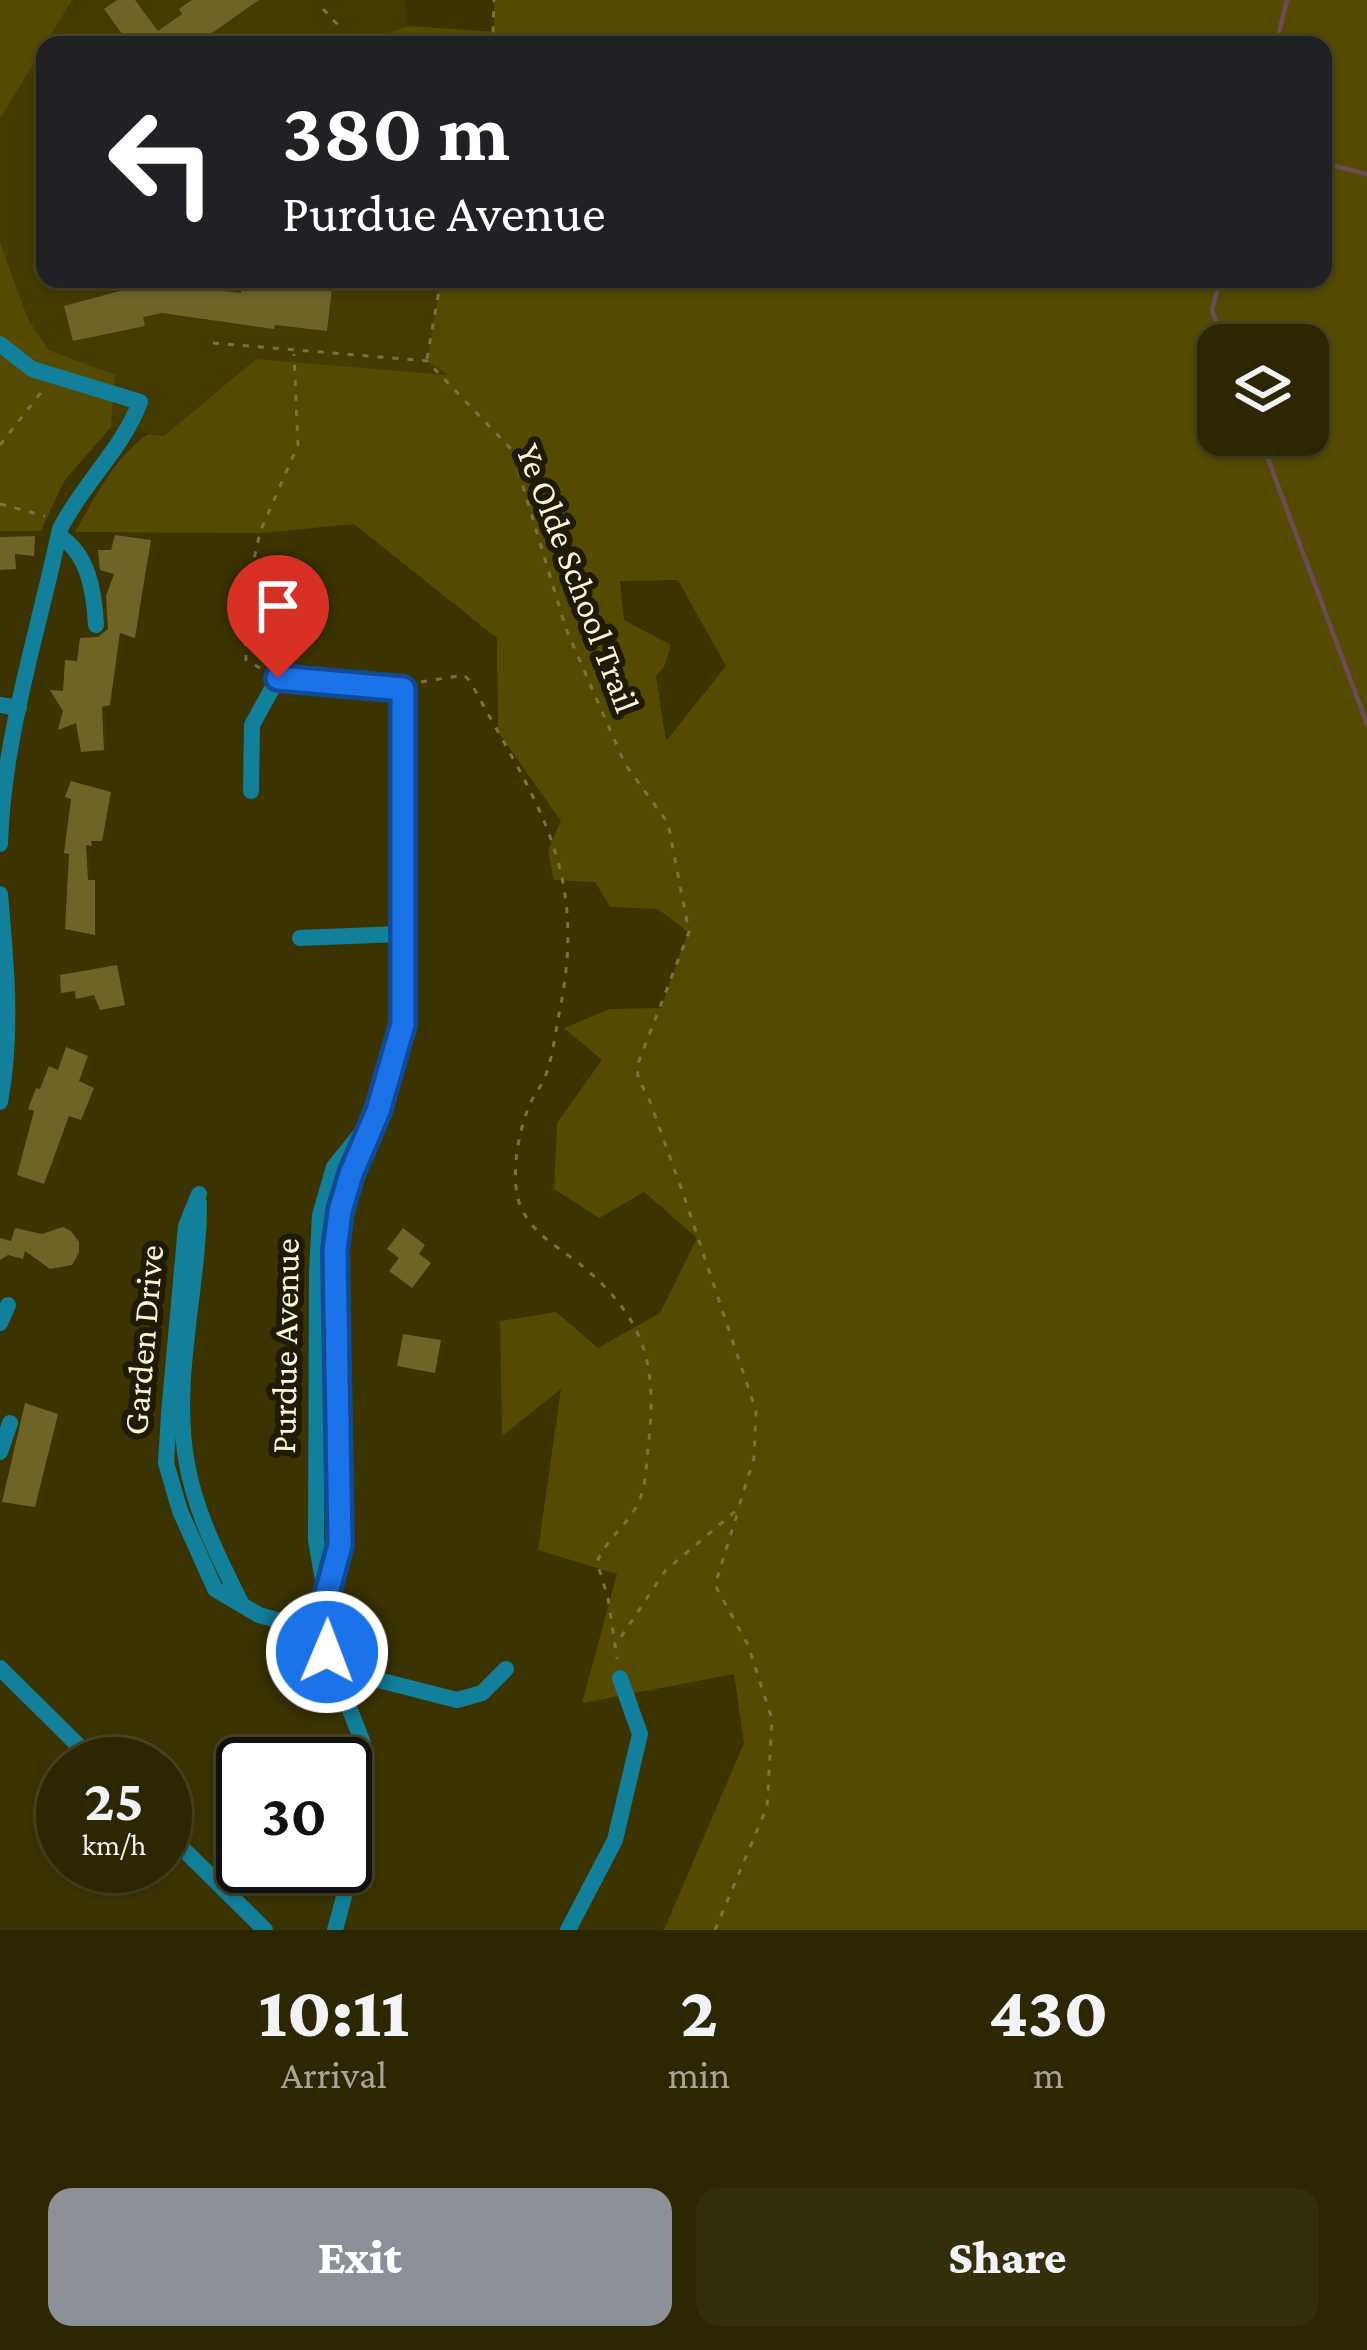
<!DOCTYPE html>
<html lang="en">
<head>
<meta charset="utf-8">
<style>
	:root { --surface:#2c2701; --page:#342f0b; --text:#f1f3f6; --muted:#a6a599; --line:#484423; --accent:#8c9099 }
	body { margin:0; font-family:"Crimson Pro",serif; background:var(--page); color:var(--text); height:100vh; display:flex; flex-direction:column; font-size:45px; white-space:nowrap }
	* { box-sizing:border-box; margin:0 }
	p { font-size:39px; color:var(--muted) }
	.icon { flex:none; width:66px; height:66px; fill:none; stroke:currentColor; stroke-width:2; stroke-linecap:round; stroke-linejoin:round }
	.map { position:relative; height:1930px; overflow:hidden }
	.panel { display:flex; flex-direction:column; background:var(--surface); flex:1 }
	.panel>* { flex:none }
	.guide { position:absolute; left:36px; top:36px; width:1296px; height:252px; border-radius:24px; box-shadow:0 3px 9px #0004,0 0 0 3px var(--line); background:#202124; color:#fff; overflow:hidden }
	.tools { position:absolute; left:1197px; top:324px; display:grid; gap:24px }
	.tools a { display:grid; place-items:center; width:132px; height:132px; border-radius:24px; background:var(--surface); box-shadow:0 3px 9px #0004,0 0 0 3px var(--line); font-size:60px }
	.speed { position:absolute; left:36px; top:1737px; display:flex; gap:24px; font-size:60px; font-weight:700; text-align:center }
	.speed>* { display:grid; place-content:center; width:156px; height:156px; border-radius:50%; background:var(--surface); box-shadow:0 3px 9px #0004,0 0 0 3px var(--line); line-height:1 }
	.speed small { font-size:30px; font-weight:400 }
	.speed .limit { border:6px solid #111; border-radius:18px; background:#fff; color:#111 }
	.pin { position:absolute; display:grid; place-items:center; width:102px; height:102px; color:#fff; margin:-123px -51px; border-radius:50% 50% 50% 0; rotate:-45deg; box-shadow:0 0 12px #0007 }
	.pin .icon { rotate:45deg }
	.me { position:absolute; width:132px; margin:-66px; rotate:1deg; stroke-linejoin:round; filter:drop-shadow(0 0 9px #0008) }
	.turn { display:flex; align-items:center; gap:42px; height:252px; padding:0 48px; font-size:54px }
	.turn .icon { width:156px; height:156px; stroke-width:2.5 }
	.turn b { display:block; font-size:84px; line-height:102px }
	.eta { display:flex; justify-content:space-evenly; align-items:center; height:204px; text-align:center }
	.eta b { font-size:72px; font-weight:800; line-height:84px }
	.cta { display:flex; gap:24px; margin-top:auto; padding:24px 48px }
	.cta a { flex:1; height:138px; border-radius:24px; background:var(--accent); color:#fff; font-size:48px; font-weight:800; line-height:138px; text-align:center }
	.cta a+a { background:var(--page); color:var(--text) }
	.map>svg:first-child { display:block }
	.built { fill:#433b00 }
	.green { fill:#544b00; fill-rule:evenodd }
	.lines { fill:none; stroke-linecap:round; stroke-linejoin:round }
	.stream { stroke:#6d4a5a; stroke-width:4.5 }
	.building { fill:#6d6426 }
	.path { stroke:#777144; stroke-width:3; stroke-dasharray:6 9; stroke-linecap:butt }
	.minor { stroke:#12809b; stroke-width:16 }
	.route-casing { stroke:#114b97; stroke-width:30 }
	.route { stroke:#1a73e8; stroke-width:21 }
	.labels { text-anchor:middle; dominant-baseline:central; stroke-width:12; stroke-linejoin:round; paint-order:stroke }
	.street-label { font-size:36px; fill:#f9f5d6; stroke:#1f1b03 }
</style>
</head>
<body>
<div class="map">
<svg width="1367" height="1930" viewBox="0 0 1367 1930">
	<rect width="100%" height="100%" fill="#3b3401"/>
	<polygon class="built" points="72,0 405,0 408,26 494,32 494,45 45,45 45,279 496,279 496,379 256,359 164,436 111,427 115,376 50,350 28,319 0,242 0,119 71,1"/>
	<g class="green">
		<polygon points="0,0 72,0 0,119"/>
		<path d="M494 0H1367V1930H664L744 1743 734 1674 582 1703 617 1574 538 1550 561 1389 502 1436 500 1321 556 1312 598 1348 660 1313 697 1238 644 1192 599 1218 554 1189 557 1123 602 1060 564 1028 610 1009 661 1008 688 932 658 909 610 907 595 882 554 880 548 850 561 821 498 732 497 638 354 524 262 533 75 532C96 496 114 458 148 434L164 436 256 359 449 375 427 361 441 279H1323V45H379L380 36 408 26 494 32ZM1218 345H1308V435H1218ZM678 580 726 666 666 741 656 676 664 667 671 645 624 620 620 581Z"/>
		<polygon points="0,242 28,319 49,350 115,375 111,427 64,481 41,531 0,531"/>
	</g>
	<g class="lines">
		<g class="stream">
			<polyline points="1276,45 1287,0"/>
			<polyline points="1323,163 1367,174"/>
			<polyline points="1220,279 1212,310 1225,345"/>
			<polyline points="1259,435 1367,724"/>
		</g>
	</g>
	<g class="building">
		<polygon points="117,0 135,0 158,31 182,14 179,9 192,0 259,0 195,45 130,45 104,9"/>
		<polygon points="186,279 217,279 215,290 241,293 243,279 333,279 327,331 275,325 274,329 162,313 143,317 145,326 73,341 64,306 161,280 186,283"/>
		<polygon points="115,535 151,540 142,594 135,638 120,633 110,705 102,707 104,750 81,752 76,723 58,730 63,711 50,690 63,691 65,660 77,661 80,638 98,637 108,629 106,596 114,574 100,570 98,550 111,550"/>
		<polygon points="35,536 34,556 15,554 16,569 0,570 0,537"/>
		<polygon points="71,781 111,792 102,841 91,841 92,846 86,845 88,880 95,880 95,935 65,929 69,854 64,853 71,799 65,797"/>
		<polygon points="117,965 125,1005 100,1010 94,995 76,999 75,991 61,993 60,975"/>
		<polygon points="66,1047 88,1056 79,1081 94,1088 81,1120 69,1116 44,1184 17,1175 34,1111 28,1109 36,1088 40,1089 49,1066 58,1070"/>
		<polygon points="63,1227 71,1231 79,1242 79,1253 72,1265 50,1269 25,1251 23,1259 8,1255 0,1260 0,1238 11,1241 15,1228 42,1234"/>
		<polygon points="403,1228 425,1245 419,1254 431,1263 412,1288 389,1271 399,1258 387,1249"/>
		<polygon points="403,1334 441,1340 435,1373 397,1366"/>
		<polygon points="25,1403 58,1414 35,1507 2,1502"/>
		<polygon points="243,1809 243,1868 214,1839"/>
	</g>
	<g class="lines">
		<g class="path">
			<polyline points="323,9 337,24 340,45"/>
			<polyline points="485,45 493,32 494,0"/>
			<polyline points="213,343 427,361 512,450 566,629 625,764 668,823 689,932 637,1066 638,1078 649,1099 684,1196 756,1411 754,1458 738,1509 665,1571 615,1646"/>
			<polyline points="427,359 441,279"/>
			<polyline points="0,445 43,390"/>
			<polyline points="0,504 45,516"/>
			<polyline points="260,668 246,660 244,605 260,532 298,445 294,354"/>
			<path d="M421 682 464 675 470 681C535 802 590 867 559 1014 555 1034 553 1057 545 1077 542 1085 536 1092 532 1100 519 1126 511 1171 518 1199 528 1234 562 1248 587 1270 649 1324 657 1371 648 1449 646 1466 646 1488 638 1503 627 1526 607 1538 597 1562L608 1598 617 1659"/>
			<polyline points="715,1930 767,1807 772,1719 748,1645 715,1585 738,1511"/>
		</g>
		<g class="minor">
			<path d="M0 344 32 369 140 402C122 450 83 483 60 529 38 633 3 738 0 844"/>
			<path d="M59 536C89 554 94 592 96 625"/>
			<polyline points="0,705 19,708"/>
			<polyline points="251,791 252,725 278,678 403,689 402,1024 378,1111 340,1212 335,1251 340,1545 326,1597"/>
			<path d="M0 894C6 964 13 1032 0 1102"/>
			<polyline points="300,938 401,934"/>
			<polyline points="199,1194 186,1226 169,1414 166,1463 180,1511 215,1589 259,1615 329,1635"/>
			<path d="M199 1203C199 1289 171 1379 187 1464 196 1514 219 1558 241 1603"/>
			<polyline points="0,1323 8,1305"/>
			<polyline points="0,1452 10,1423"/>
			<polyline points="0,1668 97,1764"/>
			<polyline points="337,1676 355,1674 457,1700 482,1693 506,1669"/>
			<polyline points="165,1831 265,1930"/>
			<polyline points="335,1930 359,1841 363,1743 327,1652 326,1597 316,1540 317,1272 320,1215 334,1167 363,1131"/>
			<polyline points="568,1930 615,1840 640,1734 620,1678"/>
		</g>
	</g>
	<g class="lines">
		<defs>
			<polyline id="route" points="278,678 403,689 403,1024 378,1111 351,1174 340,1211 335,1251 340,1545 326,1597 327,1652"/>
		</defs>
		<use href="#route" class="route-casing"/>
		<use href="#route" class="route"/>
	</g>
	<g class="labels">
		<g class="street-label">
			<text transform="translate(578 578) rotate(69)">Ye Olde School Trail</text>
			<text transform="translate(143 1340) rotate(-85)">Garden Drive</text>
			<text transform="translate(285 1346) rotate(-89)">Purdue Avenue</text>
		</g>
	</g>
</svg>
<div class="tools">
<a><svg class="icon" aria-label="layers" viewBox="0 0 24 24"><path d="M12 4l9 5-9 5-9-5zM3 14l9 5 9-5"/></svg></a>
</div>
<div class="speed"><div>25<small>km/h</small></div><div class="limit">30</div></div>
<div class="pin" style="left:278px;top:678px;background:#d93025"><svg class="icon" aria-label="arrive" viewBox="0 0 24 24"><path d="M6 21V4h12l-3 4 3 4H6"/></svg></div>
<svg class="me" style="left:327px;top:1652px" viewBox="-20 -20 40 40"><circle r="17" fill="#1a73e8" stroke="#fff" stroke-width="3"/><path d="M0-11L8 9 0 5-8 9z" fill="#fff"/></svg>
<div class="guide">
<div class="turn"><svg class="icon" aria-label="left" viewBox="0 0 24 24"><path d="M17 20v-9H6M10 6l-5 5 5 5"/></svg><div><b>380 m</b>Purdue Avenue</div></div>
</div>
</div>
<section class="panel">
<div class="eta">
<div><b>10:11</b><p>Arrival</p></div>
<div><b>2</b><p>min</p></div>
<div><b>430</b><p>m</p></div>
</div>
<div class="cta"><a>Exit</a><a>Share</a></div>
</section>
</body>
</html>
